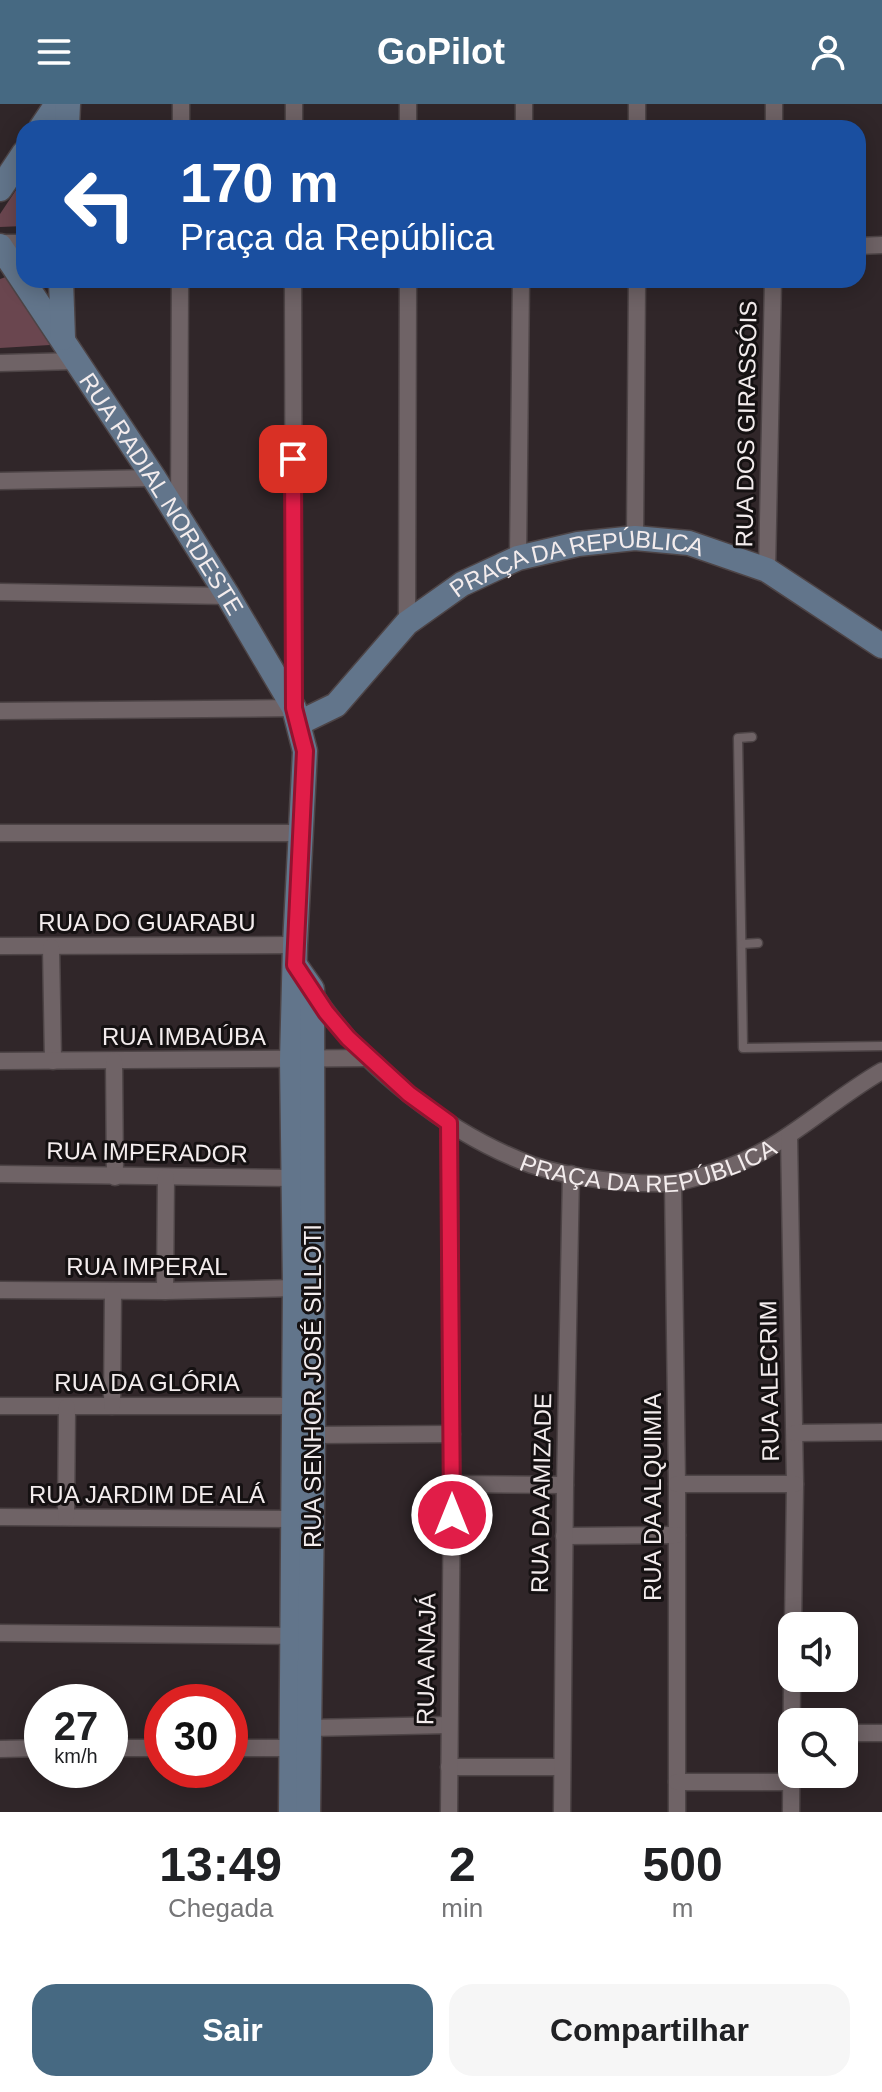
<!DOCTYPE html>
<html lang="pt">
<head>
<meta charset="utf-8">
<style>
	:root { --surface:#fff; --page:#f6f6f6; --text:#202124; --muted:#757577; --accent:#466982 }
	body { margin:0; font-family:Arial,sans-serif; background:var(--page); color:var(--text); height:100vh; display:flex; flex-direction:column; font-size:30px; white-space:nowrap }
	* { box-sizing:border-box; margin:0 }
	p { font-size:26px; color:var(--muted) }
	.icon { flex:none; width:44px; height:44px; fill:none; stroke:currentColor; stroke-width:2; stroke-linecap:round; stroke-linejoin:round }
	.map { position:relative; height:1708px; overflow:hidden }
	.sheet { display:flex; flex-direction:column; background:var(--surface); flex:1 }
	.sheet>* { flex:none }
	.hud { position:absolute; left:16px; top:16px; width:850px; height:168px; border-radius:24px; box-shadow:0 4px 20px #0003; background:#1a4fa0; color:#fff; overflow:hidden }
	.fabs { position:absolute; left:778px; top:1508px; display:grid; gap:16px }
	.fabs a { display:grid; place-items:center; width:80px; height:80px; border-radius:16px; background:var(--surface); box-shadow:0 4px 20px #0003; font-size:40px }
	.speed { position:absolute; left:24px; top:1580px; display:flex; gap:16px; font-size:40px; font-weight:700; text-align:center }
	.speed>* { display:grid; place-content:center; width:104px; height:104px; border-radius:50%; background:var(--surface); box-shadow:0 4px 20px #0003; line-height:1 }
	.speed small { font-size:20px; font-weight:400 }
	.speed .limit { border:12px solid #d22; background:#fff; color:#111 }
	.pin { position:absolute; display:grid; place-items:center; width:68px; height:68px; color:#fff; margin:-34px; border-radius:16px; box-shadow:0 4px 12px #0006 }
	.me { position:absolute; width:88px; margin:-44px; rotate:0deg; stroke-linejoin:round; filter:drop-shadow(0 0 6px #0008) }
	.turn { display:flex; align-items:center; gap:28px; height:168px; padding:0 32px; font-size:36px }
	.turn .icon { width:104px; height:104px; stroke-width:2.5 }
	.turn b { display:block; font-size:56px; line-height:68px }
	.eta { display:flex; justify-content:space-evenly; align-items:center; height:136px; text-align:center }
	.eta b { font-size:48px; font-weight:700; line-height:56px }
	.action { display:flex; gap:16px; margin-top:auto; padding:16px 32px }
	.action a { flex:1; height:92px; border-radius:24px; background:var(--accent); color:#fff; font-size:32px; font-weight:700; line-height:92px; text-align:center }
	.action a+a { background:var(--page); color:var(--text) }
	header { display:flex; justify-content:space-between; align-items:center; height:104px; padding:0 32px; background:var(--accent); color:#fff; font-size:36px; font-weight:700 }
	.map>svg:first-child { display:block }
	.green { fill:#6a464f }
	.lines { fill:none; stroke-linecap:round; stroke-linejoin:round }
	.lane-casing { stroke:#4d4446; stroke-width:11 }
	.street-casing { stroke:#4d4446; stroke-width:19 }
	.secondary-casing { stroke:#4d4446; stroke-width:27 }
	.lane { stroke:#6f6366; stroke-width:8 }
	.street { stroke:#6f6366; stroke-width:16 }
	.secondary { stroke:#62758b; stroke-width:24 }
	.route-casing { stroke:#92132f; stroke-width:20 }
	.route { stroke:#e11d48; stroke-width:14 }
	.labels { text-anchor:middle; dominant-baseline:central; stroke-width:6; stroke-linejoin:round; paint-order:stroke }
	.street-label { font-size:24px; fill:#f3eced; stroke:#151112 }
</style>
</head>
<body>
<header><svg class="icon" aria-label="menu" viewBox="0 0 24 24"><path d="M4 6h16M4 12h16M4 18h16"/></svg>GoPilot<svg class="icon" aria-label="person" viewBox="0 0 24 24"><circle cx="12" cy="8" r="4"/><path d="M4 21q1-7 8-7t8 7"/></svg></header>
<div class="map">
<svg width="882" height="1708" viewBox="0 0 882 1708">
	<rect width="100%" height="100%" fill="#302629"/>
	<g class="green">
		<polygon points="24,74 24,122 0,123 0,110"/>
		<polygon points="14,170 50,241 0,244 0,175"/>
	</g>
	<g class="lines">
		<defs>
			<g id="lane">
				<polyline points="752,633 738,634 743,944 882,942"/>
				<polyline points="742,840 758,839"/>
			</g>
			<g id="street">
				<polyline points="181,24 181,0"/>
				<polyline points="294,24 294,0"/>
				<polyline points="408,24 408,0"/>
				<polyline points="524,24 524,0"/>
				<polyline points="637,24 637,0"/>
				<polyline points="774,24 774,0"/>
				<polyline points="0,139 24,139"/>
				<polyline points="858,142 882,141"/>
				<polyline points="0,259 76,257"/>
				<polyline points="0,377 154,374"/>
				<polyline points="179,410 180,176"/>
				<polyline points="635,434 637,176"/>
				<polyline points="518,454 521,176"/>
				<polyline points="767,466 773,176"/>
				<polyline points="0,488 228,492"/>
				<polyline points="407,519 408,176"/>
				<polyline points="0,607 294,604 293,176"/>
				<polyline points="0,729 301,729"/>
				<polyline points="0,842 295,841"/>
				<polyline points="51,843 53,957"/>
				<path id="s1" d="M313 887C359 961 450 1031 532 1061 571 1074 629 1081 670 1079 687 1078 707 1070 723 1065 783 1045 828 998 882 967"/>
				<polyline points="0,957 369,954"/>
				<polyline points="114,957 115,1073"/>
				<polyline points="789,1032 795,1380 793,1522"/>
				<polyline points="0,1070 293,1074"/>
				<polyline points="673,1079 677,1380 677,1708"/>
				<polyline points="0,1186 165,1187 295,1184"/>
				<polyline points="165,1187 166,1073"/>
				<polyline points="0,1302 295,1302"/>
				<polyline points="112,1302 113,1187"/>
				<polyline points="795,1329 882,1328"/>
				<polyline points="313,1331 452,1330"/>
				<polyline points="452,1380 565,1381"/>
				<polyline points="677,1380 795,1380"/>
				<polyline points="0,1413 294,1415"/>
				<polyline points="66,1413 67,1303"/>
				<polyline points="564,1432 677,1431"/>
				<polyline points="0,1529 302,1532"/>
				<polyline points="309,1624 449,1621"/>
				<polyline points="844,1629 882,1629"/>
				<polyline points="110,1644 162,1644"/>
				<polyline points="230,1644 291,1644"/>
				<polyline points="0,1645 42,1644"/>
				<polyline points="449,1663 561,1663"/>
				<polyline points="677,1678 791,1678"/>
				<polyline points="449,1708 452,1380 449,1019"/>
				<polyline points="562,1708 565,1381 571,1070"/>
				<polyline points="791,1708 792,1574"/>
			</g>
			<g id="secondary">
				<polyline points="41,24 57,0"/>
				<polyline points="67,24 68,0"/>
				<polyline points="0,85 24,49"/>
				<path id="s2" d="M0 142 154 374 228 492 294 604 305 647 295 841 292 956 295 1184 291 1708"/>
				<polyline points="61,176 63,234"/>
				<path id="s3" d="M299 619 336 601 407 519 462 480 518 454 578 440 635 434 689 439 767 466 882 542"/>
				<polyline points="295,861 312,885 313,1331 308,1708"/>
			</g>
		</defs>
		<use href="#lane" class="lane-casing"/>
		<use href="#street" class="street-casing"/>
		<use href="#secondary" class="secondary-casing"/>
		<use href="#lane" class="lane"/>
		<use href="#street" class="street"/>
		<use href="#secondary" class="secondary"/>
	</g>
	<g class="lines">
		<defs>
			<polyline id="route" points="293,355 294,604 305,647 295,861 326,908 348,934 409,990 449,1019 452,1411"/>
		</defs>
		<use href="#route" class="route-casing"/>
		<use href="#route" class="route"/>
	</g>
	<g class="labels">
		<g class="street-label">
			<text transform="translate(746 320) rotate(-89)">RUA DOS GIRASSÓIS</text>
			<text stroke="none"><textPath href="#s2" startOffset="296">RUA RADIAL NORDESTE</textPath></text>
			<text stroke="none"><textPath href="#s3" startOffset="336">PRAÇA DA REPÚBLICA</textPath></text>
			<text x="147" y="818">RUA DO GUARABU</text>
			<text x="184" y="932">RUA IMBAÚBA</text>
			<text stroke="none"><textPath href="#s1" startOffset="404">PRAÇA DA REPÚBLICA</textPath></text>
			<text transform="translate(147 1048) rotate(1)">RUA IMPERADOR</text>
			<text x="147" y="1162">RUA IMPERAL</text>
			<text transform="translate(769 1277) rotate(-91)">RUA ALECRIM</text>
			<text x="147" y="1278">RUA DA GLÓRIA</text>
			<text transform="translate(312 1282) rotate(-90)">RUA SENHOR JOSÉ SILLOTI</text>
			<text transform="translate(541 1389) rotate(-89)">RUA DA AMIZADE</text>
			<text x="147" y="1390">RUA JARDIM DE ALÁ</text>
			<text transform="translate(652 1393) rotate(-90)">RUA DA ALQUIMIA</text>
			<text transform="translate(426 1555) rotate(-89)">RUA ANAJÁ</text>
		</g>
	</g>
</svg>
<div class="fabs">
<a><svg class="icon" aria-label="sound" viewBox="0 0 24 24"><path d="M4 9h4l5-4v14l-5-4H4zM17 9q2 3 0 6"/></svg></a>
<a><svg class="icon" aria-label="search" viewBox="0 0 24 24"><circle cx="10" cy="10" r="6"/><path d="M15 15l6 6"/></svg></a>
</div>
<div class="speed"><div>27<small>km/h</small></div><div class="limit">30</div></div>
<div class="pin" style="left:293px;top:355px;background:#d93025"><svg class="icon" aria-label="arrive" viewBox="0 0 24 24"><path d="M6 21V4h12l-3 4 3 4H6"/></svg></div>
<svg class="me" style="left:452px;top:1411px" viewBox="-20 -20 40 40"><circle r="17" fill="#e11d48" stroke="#fff" stroke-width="3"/><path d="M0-11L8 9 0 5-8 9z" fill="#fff"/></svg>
<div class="hud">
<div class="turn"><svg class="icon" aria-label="left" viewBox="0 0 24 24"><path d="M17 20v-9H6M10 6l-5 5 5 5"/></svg><div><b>170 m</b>Praça da República</div></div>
</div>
</div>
<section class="sheet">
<div class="eta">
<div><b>13:49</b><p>Chegada</p></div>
<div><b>2</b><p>min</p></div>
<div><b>500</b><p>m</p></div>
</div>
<div class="action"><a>Sair</a><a>Compartilhar</a></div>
</section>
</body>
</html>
